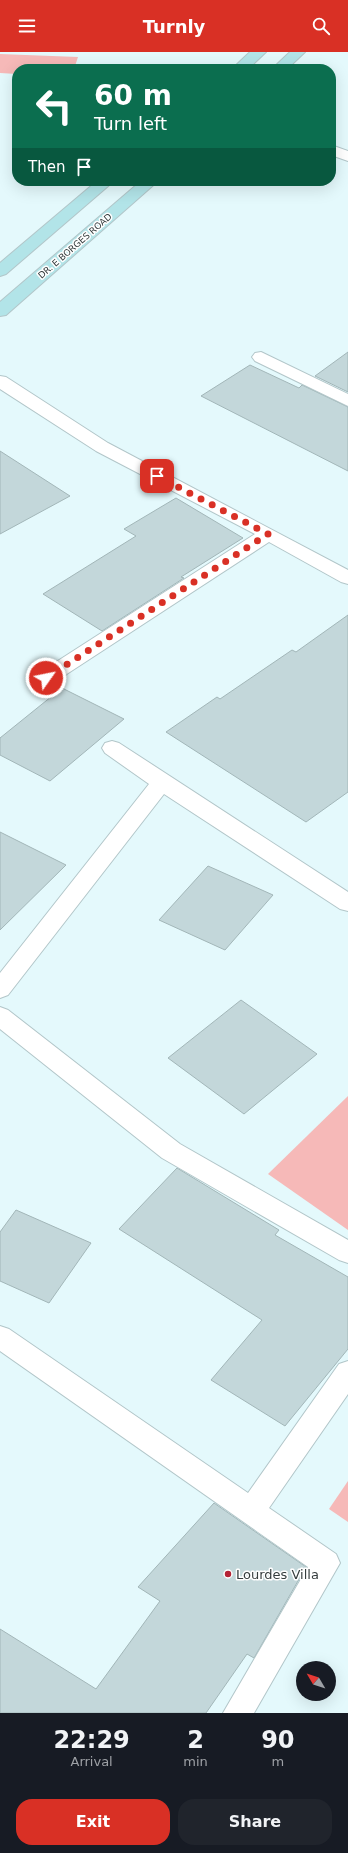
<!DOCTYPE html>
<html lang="en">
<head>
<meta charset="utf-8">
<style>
	:root { --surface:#171b24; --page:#20242c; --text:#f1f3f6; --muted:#9ea1a6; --accent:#d93025 }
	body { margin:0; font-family:"DejaVu Sans",sans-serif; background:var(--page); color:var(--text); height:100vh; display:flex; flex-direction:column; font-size:15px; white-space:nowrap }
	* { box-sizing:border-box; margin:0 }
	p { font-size:13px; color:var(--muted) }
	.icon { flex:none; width:22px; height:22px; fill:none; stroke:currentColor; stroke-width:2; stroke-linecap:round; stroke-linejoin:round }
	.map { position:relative; height:1661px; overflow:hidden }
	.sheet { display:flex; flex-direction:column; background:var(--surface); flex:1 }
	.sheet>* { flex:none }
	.hud { position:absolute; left:12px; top:12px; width:324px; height:122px; border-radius:16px; box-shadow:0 4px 16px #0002; background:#0b6e4f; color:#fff; overflow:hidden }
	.needle { width:26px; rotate:309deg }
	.tools { position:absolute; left:296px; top:1609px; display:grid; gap:8px }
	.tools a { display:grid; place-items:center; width:40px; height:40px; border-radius:50%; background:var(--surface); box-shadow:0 4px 16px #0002; font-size:20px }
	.pin { position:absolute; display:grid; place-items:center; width:34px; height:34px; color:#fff; margin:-17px; border-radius:8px; box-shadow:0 2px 6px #0006 }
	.me { position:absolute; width:44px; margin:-22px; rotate:57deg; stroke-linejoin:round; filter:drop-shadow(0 0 3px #0008) }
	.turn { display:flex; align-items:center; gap:14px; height:84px; padding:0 16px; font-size:18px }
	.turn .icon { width:52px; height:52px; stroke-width:2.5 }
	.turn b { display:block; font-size:28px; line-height:34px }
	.then { display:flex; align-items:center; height:38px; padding:0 16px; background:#0003; gap:8px; font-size:15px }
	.eta { display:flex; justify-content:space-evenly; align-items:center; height:68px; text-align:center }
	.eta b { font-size:24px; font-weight:600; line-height:28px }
	.cta { display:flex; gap:8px; margin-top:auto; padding:8px 16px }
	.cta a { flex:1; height:46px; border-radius:16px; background:var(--accent); color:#fff; font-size:16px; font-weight:600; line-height:46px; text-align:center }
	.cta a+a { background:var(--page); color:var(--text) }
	header { display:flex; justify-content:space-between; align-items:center; height:52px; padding:0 16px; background:var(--accent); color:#fff; font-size:18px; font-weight:600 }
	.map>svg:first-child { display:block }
	.green { fill:#f6b9b8 }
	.building { fill:#c3d7da; stroke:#a2b6b8 }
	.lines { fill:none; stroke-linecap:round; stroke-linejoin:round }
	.minor-casing { stroke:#b2c6c9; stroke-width:2 }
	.secondary-casing { stroke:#b2c6c9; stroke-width:2 }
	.minor { fill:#fff; fill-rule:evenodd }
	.secondary { fill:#b2e4e8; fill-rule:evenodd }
	.route { stroke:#d93025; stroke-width:7; stroke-dasharray:0 12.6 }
	.poi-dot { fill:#b42235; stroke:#fff; stroke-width:1.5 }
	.labels { text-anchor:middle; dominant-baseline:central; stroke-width:3; stroke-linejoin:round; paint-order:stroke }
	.far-street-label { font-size:9px; fill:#353d3e; stroke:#fff }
	.near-poi-label { font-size:13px; fill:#353d3e; stroke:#fff; text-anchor:start }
</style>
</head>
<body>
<header><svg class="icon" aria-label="menu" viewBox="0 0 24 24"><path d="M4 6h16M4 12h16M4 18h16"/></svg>Turnly<svg class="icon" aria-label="search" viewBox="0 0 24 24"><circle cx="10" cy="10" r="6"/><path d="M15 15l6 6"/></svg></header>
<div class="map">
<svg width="348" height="1661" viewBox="0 0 348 1661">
	<rect width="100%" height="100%" fill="#e4f9fc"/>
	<g class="green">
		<polygon points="0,2 78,5 74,17 17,17 17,22 0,21"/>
		<polygon points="348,1044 348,1178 268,1122"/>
		<polygon points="348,1429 348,1470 329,1457"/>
	</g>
	<g class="building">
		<polygon points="348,300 348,340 315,324"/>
		<polygon points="250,313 299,336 302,333 348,355 348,419 201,344"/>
		<polygon points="0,399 70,444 0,482"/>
		<polygon points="176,446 243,486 181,525 184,526 102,579 43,542 136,484 124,477"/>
		<polygon points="348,563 348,740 306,770 166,680 217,645 220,647 292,598 296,600"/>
		<polygon points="62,636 124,667 50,729 0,703 0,686"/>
		<polygon points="0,780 66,813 0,878"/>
		<polygon points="208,814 273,843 225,898 159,868"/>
		<polygon points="241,948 317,1002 244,1062 168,1006"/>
		<polygon points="177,1116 279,1178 275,1183 348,1225 348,1297 285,1374 211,1328 262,1268 119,1177"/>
		<polygon points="16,1158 91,1191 49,1251 0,1229 0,1180"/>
		<polygon points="214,1451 306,1515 254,1606 247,1602 206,1661 0,1661 0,1577 96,1637 160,1549 138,1535"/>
	</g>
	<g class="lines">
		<defs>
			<g id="minor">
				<polygon points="331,93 348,99 348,109 331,103"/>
				<polygon points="261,300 348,342 348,354 255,309 252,305 255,301"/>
				<polygon points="0,324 6,325 108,391 348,518 348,532 341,530 269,490 53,631 46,632 39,631 36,626 39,621 255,482 96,399 0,337"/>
				<polygon points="112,689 119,691 348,840 348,859 340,857 164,742 8,943 0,946 0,921 149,732 105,701 102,696 105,691"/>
				<polygon points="0,955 8,958 180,1092 348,1188 348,1211 339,1208 162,1106 0,977"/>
				<polygon points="0,1274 9,1277 248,1441 339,1312 348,1309 348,1342 269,1456 336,1502 340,1511 254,1661 223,1661 308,1515 0,1299"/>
			</g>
			<g id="secondary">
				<polygon points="250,0 266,0 248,17 232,17"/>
				<polygon points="290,0 305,0 287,17 272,17"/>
				<polygon points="97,129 114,129 6,222 0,224 0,211"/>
				<polygon points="141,129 158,129 6,263 0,264 0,250"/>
			</g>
		</defs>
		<use href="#minor" class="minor-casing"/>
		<use href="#secondary" class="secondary-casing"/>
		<use href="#minor" class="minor"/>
		<use href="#secondary" class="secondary"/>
	</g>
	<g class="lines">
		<polyline class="route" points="46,626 268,482 157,424"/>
	</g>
	<circle class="poi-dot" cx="228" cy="1522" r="4"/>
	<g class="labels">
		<g class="far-street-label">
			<text transform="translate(75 194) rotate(-41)">DR. E BORGES ROAD</text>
		</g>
		<g class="near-poi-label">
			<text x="236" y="1522">Lourdes Villa</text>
		</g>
	</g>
</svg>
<div class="tools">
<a><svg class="needle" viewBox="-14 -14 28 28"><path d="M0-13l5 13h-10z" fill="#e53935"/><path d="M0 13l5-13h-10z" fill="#9ea1a6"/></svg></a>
</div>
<div class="pin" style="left:157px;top:424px;background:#d93025"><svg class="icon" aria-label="arrive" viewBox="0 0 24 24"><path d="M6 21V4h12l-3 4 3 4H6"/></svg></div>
<svg class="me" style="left:46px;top:626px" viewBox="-20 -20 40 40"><circle r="17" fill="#d93025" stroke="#fff" stroke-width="3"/><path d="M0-11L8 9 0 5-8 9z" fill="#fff"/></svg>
<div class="hud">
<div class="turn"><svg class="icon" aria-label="left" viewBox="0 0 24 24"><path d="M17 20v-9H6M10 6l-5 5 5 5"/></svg><div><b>60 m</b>Turn left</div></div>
<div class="then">Then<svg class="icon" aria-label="arrive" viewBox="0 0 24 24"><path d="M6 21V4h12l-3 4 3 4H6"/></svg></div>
</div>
</div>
<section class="sheet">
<div class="eta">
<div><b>22:29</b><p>Arrival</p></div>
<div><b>2</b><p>min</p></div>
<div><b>90</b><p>m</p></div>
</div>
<div class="cta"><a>Exit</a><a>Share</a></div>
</section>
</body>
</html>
